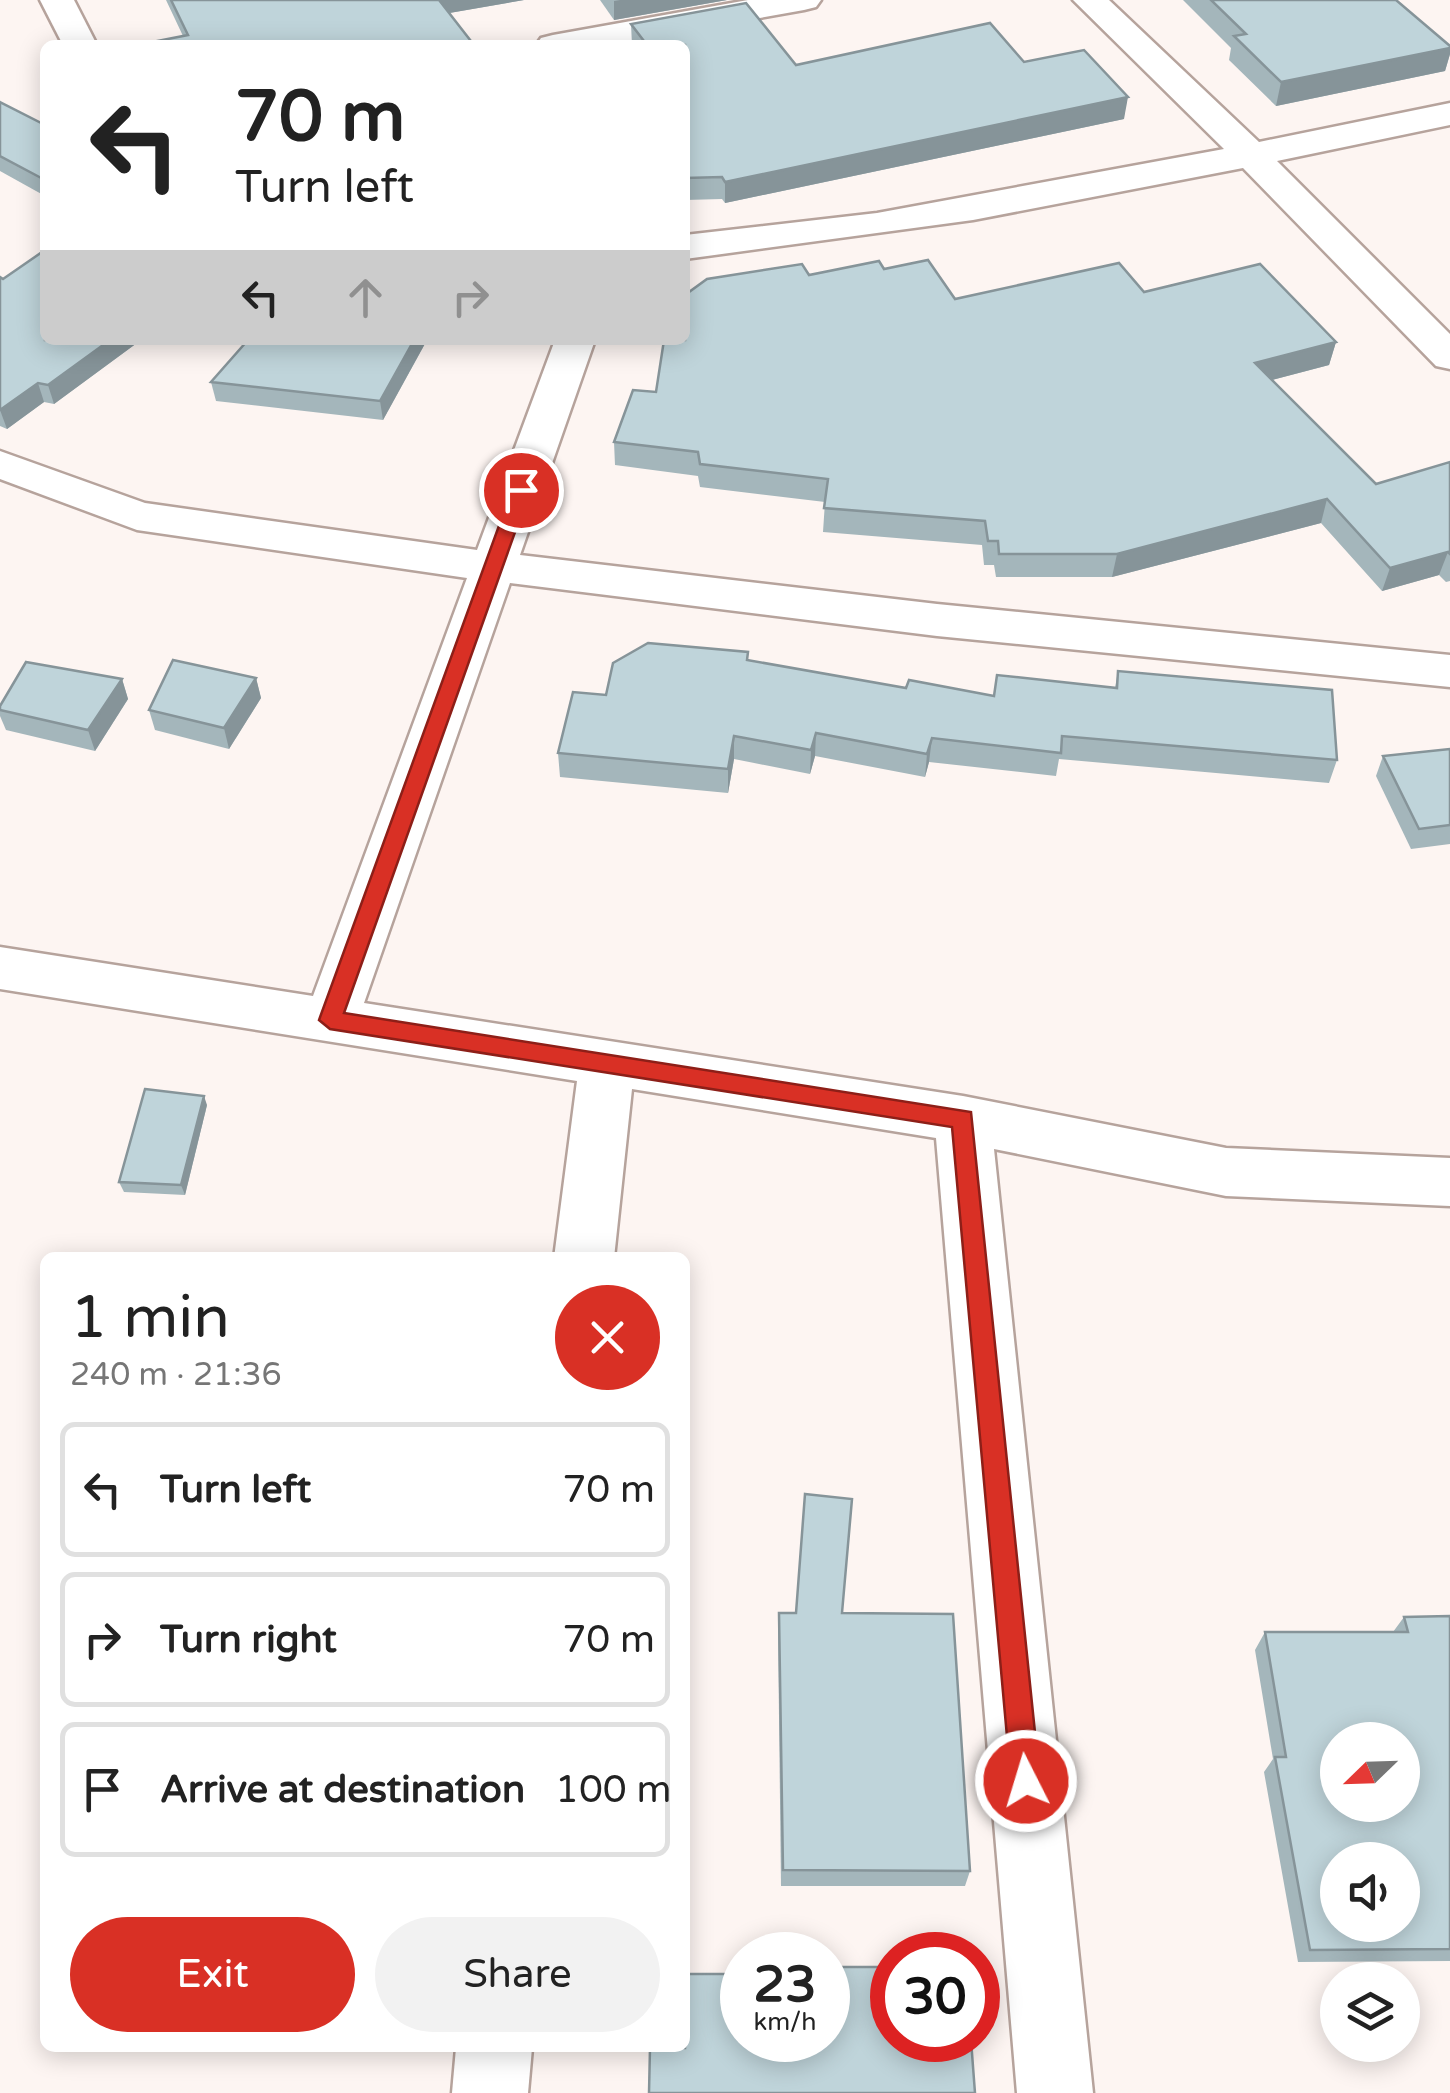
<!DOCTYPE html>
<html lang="en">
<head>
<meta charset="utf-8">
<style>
	:root { --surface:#fff; --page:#f2f2f2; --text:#222; --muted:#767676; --line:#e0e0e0; --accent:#d93025 }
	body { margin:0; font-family:"Varela Round",sans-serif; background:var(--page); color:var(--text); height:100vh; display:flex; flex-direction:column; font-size:38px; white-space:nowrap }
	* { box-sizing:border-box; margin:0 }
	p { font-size:32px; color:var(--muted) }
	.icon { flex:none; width:55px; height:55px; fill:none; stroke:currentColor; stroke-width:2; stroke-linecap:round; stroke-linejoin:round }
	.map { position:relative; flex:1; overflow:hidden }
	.side { position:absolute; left:40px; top:1252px; width:650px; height:800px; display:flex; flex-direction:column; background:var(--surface); border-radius:15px; box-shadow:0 5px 25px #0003 }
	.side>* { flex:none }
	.banner { position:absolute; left:40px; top:40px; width:650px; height:305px; border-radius:15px; box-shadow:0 5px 25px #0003; background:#fff; color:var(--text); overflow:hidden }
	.needle { width:65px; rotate:247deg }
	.tools { position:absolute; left:1320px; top:1722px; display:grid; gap:20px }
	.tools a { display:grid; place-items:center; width:100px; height:100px; border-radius:50%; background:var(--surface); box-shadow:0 5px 25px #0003; font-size:50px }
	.speed { position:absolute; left:720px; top:1932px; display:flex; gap:20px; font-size:50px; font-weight:700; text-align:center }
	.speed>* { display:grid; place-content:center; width:130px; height:130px; border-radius:50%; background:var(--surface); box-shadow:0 5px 25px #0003; line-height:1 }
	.speed small { font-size:25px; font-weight:400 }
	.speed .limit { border:15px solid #d22; background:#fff; color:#111 }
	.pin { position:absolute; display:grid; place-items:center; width:85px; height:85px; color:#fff; margin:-42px; border:5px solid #fff; border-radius:50%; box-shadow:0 2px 10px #0007 }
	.me { position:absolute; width:110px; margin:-55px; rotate:355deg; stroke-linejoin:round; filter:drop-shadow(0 0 8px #0008) }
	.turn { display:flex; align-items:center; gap:35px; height:210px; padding:0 30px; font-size:45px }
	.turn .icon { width:130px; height:130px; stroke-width:2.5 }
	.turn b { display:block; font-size:70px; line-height:85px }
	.lanes { display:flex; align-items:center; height:95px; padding:0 30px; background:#0003; justify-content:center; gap:50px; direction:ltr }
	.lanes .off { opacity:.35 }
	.round { display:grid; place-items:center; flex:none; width:105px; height:105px; border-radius:52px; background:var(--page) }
	.headline { display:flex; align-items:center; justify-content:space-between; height:170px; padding:0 30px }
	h1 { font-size:60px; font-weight:600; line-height:75px }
	.primary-button { display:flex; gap:20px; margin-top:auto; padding:20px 30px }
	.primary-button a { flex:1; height:115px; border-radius:60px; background:var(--accent); color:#fff; font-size:40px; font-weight:600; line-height:115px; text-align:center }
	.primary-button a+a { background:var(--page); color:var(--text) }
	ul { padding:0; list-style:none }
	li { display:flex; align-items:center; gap:30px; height:135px; margin:0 20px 15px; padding:0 10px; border:5px solid var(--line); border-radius:15px }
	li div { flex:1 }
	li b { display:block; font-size:38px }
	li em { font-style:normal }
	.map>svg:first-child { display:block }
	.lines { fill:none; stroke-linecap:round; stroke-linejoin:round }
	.minor-casing { stroke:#b6a39c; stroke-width:5 }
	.minor { fill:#fff; fill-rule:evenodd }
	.wall { fill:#a4b6bb }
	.shaded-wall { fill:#869499 }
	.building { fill:#bfd4da; stroke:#869499; stroke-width:2.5; fill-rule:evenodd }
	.route { fill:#d93025; stroke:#8d1f18; stroke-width:2.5 }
</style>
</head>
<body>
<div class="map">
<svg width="1450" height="2093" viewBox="0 0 1450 2093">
	<rect width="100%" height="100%" fill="#fdf5f2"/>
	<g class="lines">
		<defs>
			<g id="minor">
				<polygon points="40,0 74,0 97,45 63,45"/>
				<polygon points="748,0 821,0 816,7 804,10 610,45 536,45 541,38 553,35"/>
				<polygon points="1073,0 1109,0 1259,142 1450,103 1450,125 1277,161 1450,334 1450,369 1436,366 1243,168 973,220 685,259 685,235 877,213 1224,149"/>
				<polygon points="555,340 595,340 520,555 937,604 1450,655 1450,687 937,636 510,583 364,1003 963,1096 1226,1148 1450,1158 1450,1206 1226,1196 994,1149 1093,2093 1017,2093 936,1138 632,1089 614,1258 554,1258 577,1081 0,989 0,947 313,996 467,578 137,530 0,479 0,451 145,503 477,550"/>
				<polygon points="456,2048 532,2048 528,2093 452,2093"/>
			</g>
		</defs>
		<use href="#minor" class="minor-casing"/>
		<use href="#minor" class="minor"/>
	</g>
	<g class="wall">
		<polygon points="166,0 524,0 449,13 474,45 148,45 147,43 183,36"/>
		<polygon points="600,0 727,0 614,20"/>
		<polygon points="1183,0 1396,0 1450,48 1450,54 1445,71 1276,106 1229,60 1231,48"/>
		<polygon points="631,24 796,65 1024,62 1124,119 725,203 722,199 685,200 685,45 632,45"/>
		<polygon points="0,102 45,125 45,196 0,171"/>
		<polygon points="884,269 955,299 1144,292 1336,342 1329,365 1272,380 1376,484 1450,462 1450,581 1446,582 1439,575 1382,591 1321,523 1112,577 996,577 994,565 984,565 982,545 823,532 825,502 700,487 698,476 615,465 614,442 656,392 809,275"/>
		<polygon points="0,277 45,340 141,340 54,404 44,402 7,429 0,426"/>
		<polygon points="427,340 383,420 216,401 211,382"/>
		<polygon points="748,652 748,660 906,688 994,696 1115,688 1118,671 1337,760 1329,783 1059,759 1056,776 929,762 925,777 815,756 810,774 734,759 728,793 560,777 558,753 606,695"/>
		<polygon points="256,678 261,698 229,749 155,730 149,710"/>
		<polygon points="122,679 128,699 95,751 6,730 0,716 0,706"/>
		<polygon points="1450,749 1450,844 1411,849 1376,776 1383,756"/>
		<polygon points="207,1105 185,1195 124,1192 119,1182"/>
		<polygon points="779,1613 842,1613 970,1871 965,1886 781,1886 778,1632"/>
		<polygon points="1450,1616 1450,1961 1298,1962 1264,1772 1273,1759 1255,1650 1265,1632 1393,1632 1404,1617"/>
	</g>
	<g class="shaded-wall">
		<polygon points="436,0 524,0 438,15"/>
		<polygon points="620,0 727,0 614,20 614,1"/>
		<polygon points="1450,48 1450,54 1445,71 1276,106 1281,82"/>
		<polygon points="1128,97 1124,119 725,203 725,182"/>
		<polygon points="110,340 141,340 54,404 48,385"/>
		<polygon points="414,340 427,340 383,420 380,401"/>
		<polygon points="1336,342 1329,365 1249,386 1255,363"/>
		<polygon points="38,383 44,402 7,429 0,410"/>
		<polygon points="1327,499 1321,523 1112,577 1117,554"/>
		<polygon points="1448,552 1439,575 1382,591 1390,568"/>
		<polygon points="256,678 261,698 229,749 224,728"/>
		<polygon points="122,679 128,699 95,751 88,730"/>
		<polygon points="816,733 815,756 810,774 811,750"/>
		<polygon points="734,736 734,759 728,793 728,769"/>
		<polygon points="932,738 929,762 925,777 927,754"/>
		<polygon points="204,1096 207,1105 185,1195 181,1185"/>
	</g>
	<g class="building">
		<polygon points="171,0 439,0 474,45 149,45 147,43 188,35"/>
		<polygon points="1211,0 1396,0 1450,46 1450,48 1281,82 1234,36 1246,34"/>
		<polygon points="746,3 796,65 990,23 1024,62 1084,50 1128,97 725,182 722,177 685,178 685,45 647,45 631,24"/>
		<polygon points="0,102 45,125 45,180 0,156"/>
		<polygon points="45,250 45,340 110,340 48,385 38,383 0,410 0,277 3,279"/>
		<polygon points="928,260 955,299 1119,263 1144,292 1260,264 1336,342 1255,363 1376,484 1450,462 1450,554 1448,552 1390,568 1327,499 1117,554 999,554 998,541 988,541 985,521 824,508 828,479 700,464 698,452 614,442 633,390 656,392 664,340 685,340 685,295 707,279 802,264 809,275 879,261 884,269"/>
		<polygon points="248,340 414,340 380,401 211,382"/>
		<polygon points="648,643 748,652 747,660 906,688 909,680 994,696 997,675 1117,688 1118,671 1332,690 1337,760 1062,736 1061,753 932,738 927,754 816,733 811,750 734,736 728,769 558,753 573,692 606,695 613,663"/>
		<polygon points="173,660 256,678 224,728 149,710"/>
		<polygon points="26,662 122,679 88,730 0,710 0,706"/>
		<polygon points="1450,749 1450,825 1419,829 1383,756"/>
		<polygon points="145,1089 204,1096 181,1185 119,1182"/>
		<polygon points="805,1494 852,1499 842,1613 953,1614 970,1871 783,1870 779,1613 796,1613"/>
		<path d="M1450 1616V1949L1310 1950 1275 1757H1286L1265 1632H1408L1404 1617ZM1338 1740H1402V1805H1338ZM1338 1860H1402V1925H1338Z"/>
		<polygon points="828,1967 892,1967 892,2040 971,2040 975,2093 649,2093 650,2048 685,2048 685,1974 742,1974 742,2040 828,2040"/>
	</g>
	<polygon class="route" points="521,485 530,490 344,1013 971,1112 1040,1781 1036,1792 1026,1796 1015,1792 1011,1781 952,1127 330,1029 319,1020 512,490"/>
</svg>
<div class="tools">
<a><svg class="needle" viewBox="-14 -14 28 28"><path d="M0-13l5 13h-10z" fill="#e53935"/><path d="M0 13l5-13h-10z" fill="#767676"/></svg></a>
<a><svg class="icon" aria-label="sound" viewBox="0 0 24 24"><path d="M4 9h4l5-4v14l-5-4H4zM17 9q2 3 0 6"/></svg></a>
<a><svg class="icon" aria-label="layers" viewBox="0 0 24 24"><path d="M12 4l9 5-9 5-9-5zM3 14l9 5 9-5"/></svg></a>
</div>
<div class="speed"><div>23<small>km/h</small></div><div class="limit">30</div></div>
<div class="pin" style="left:521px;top:490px;background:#d93025"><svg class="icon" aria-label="arrive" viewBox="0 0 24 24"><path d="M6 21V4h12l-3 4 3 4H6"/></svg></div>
<svg class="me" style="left:1026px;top:1781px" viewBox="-20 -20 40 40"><circle r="17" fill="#d93025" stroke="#fff" stroke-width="3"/><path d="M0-11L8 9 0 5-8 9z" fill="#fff"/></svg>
<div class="banner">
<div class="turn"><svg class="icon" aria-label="left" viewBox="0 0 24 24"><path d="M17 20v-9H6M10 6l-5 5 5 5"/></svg><div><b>70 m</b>Turn left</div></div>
<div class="lanes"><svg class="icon" aria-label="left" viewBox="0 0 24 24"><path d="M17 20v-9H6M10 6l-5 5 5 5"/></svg><svg class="icon off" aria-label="ahead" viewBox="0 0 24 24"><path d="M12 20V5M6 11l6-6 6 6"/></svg><svg class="icon off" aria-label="right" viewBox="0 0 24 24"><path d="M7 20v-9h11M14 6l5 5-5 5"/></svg></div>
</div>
<section class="side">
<div class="headline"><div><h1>1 min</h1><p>240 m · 21:36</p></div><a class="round" style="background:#d93025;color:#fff"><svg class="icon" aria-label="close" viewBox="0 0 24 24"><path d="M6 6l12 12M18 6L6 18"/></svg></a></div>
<ul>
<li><svg class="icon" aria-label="left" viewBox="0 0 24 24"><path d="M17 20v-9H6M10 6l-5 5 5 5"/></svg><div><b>Turn left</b></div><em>70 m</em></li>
<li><svg class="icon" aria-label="right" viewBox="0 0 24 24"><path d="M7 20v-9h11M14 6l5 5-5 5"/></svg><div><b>Turn right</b></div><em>70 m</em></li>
<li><svg class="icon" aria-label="arrive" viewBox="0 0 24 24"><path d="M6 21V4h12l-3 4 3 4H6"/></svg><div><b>Arrive at destination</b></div><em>100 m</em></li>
</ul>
<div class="primary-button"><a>Exit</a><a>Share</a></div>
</section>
</div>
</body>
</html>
